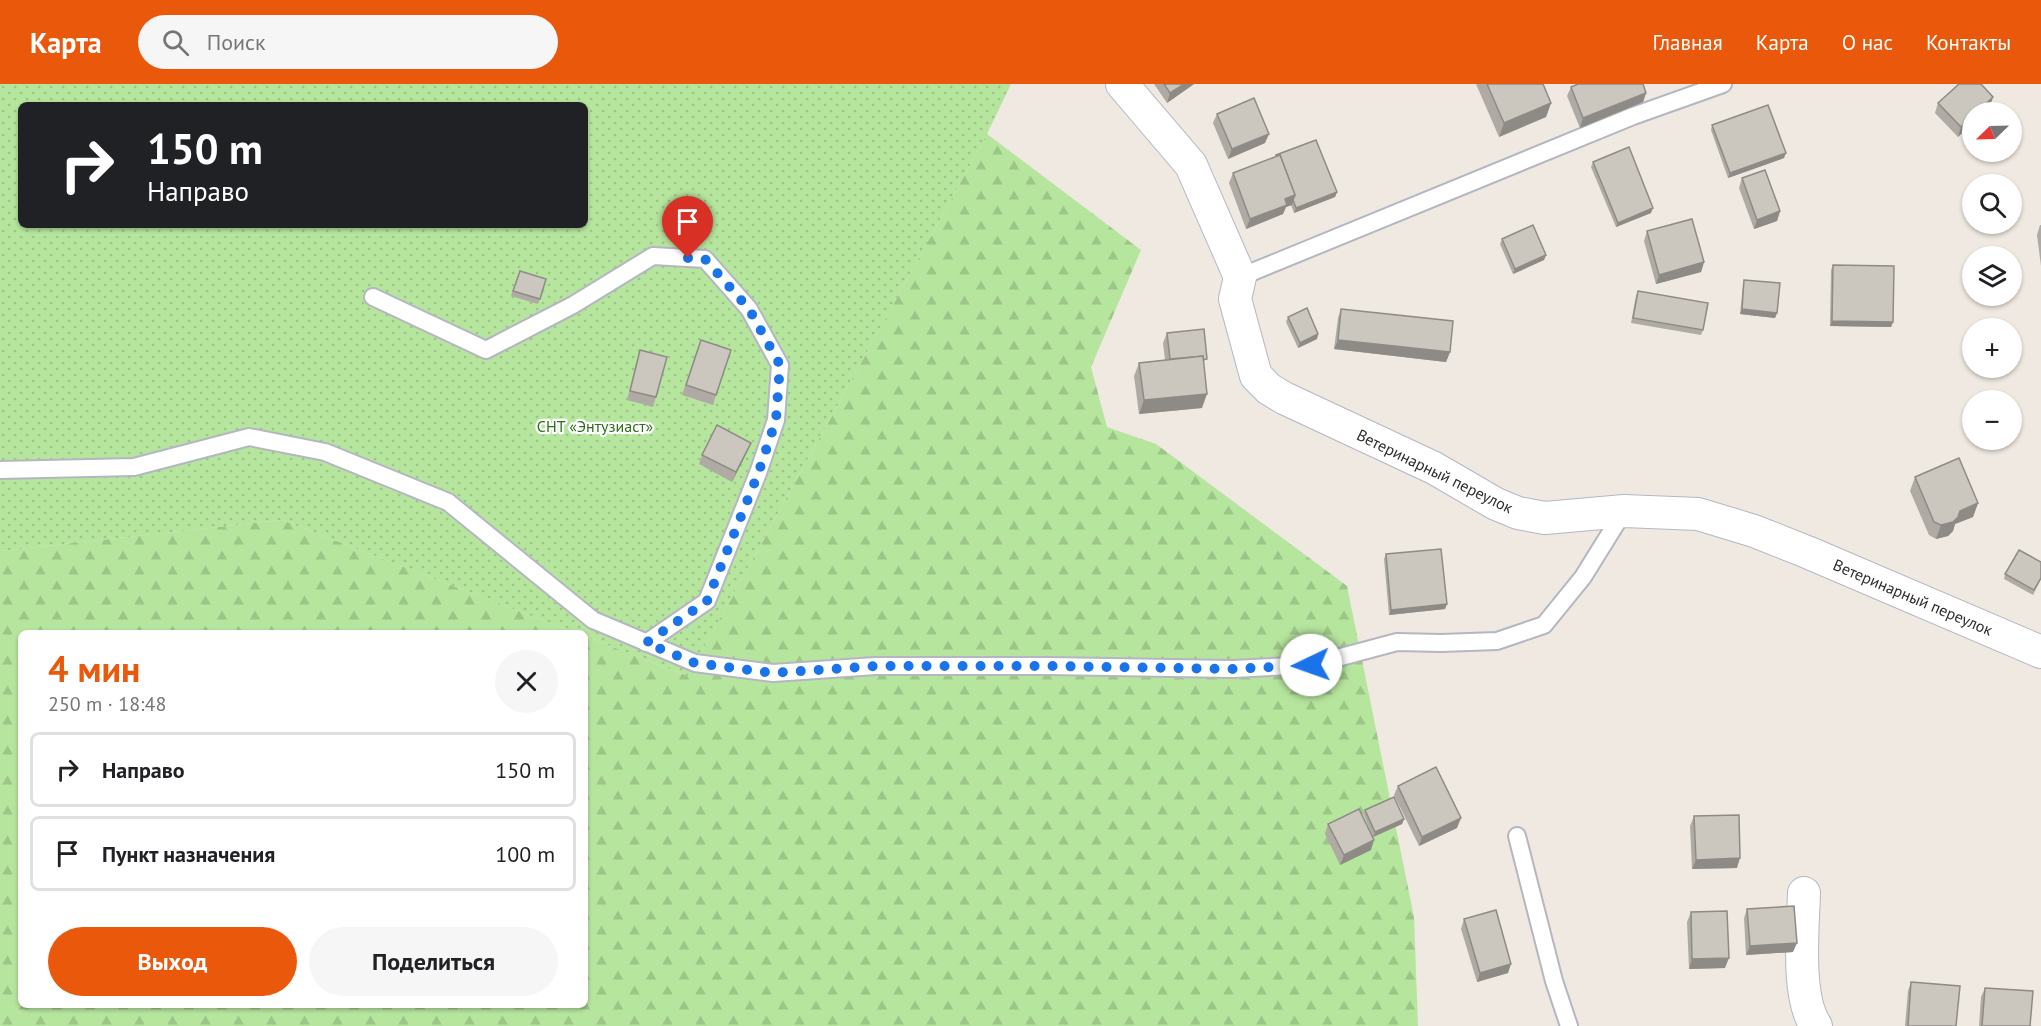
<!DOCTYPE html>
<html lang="ru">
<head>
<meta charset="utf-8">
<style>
	:root { --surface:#fff; --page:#f6f6f6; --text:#202124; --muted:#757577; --line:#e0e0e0; --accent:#ea580c }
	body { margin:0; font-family:"PT Sans",sans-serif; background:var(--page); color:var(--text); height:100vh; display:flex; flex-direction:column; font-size:22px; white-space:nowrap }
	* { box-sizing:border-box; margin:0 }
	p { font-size:20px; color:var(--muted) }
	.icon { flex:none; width:33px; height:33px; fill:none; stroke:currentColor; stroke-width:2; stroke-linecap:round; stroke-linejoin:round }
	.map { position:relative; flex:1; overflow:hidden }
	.details { position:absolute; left:18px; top:546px; width:570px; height:378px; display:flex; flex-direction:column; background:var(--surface); border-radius:9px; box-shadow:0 2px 4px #0004 }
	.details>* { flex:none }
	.banner { position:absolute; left:18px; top:18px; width:570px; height:126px; border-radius:9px; box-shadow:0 2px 4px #0004; background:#202124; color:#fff; overflow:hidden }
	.needle { width:39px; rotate:247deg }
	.tools { position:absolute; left:1962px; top:18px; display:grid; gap:12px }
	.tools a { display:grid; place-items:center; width:60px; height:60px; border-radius:50%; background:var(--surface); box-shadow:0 2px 4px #0004; font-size:30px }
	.pin { position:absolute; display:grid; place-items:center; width:51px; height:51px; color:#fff; margin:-62px -26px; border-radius:50% 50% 50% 0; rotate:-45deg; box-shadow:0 0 6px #0007 }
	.pin .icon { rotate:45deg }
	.me { position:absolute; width:66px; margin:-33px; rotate:267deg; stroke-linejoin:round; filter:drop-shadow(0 0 4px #0008) }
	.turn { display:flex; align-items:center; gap:21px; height:126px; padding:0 30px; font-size:27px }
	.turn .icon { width:78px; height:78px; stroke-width:2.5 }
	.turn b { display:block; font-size:42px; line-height:51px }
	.round { display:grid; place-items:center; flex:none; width:63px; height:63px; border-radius:32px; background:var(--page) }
	.summary { display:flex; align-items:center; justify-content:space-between; height:102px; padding:0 30px }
	h1 { font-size:36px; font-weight:700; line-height:45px; color:var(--accent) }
	.action { display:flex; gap:12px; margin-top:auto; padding:12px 30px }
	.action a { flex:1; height:69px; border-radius:36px; background:var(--accent); color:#fff; font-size:24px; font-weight:700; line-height:69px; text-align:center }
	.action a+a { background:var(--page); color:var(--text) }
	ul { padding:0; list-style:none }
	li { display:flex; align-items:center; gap:18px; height:75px; margin:0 12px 9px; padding:0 18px; border:3px solid var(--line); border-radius:9px }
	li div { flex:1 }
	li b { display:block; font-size:22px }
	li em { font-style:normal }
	header { display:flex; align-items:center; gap:36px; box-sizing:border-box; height:84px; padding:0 30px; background:var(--accent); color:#fff }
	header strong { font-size:28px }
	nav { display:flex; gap:33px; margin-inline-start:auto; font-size:21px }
	.search { width:420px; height:54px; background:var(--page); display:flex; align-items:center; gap:15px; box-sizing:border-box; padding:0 21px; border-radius:33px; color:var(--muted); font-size:22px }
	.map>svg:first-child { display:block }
	.forest { fill:url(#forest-firs) }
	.garden { fill:url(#garden-dots); fill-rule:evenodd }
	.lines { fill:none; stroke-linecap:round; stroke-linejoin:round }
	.lane-casing { stroke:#b4b7c1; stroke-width:20 }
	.street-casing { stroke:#b4b7c1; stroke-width:34 }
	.lane { stroke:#fff; stroke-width:16 }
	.street { stroke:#fff; stroke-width:32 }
	.wall { fill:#afaba4 }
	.shaded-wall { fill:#8e8b86 }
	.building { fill:#cbc7bf; stroke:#8e8b86; stroke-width:1.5 }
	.route { stroke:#1a73e8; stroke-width:10; stroke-dasharray:0 18 }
	.labels { text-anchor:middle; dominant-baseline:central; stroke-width:4.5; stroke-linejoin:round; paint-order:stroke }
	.park-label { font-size:16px; fill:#2c6e1b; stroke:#fff }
	.street-label { font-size:16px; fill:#2e2e2e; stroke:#fff }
</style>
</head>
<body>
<header>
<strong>Карта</strong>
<div class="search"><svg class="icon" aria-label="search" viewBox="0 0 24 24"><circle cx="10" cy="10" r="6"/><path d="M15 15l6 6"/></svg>Поиск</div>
<nav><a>Главная</a><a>Карта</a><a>О нас</a><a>Контакты</a></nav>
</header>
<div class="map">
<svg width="2041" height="942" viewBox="0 0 2041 942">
	<defs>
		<pattern id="forest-firs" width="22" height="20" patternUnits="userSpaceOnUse" patternTransform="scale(1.5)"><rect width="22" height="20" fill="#b6e59e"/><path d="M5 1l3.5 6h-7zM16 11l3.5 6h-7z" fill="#9dc588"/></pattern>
		<pattern id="garden-dots" width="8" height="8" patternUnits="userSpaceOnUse" patternTransform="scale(1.5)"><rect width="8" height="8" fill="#b6e59e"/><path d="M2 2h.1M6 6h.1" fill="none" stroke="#9dc588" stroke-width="1.8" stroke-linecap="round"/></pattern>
	</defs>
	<rect width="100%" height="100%" fill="#efe9e1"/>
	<polygon class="forest" points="987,50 1141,166 1091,283 1107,343 1156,360 1347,502 1414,833 1418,942 0,942 0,467 282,436 576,549 21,549 21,921 585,921 585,552 688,592"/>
	<path class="garden" d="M0 0H1011L987 50 688 592 585 552V549H576L282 436 0 467ZM21 21H585V141H21Z"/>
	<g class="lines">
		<defs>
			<g id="lane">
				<polyline points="1240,193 1633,32 1723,0"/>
				<polyline points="373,213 486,266 573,221 653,172 705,175 749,225 780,281 776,336 758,389 707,517 646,559"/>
				<polyline points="0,386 134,383 249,353 325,368 448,418 593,536 695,579 773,589 876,582 1048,582 1233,585 1311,581 1397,558 1441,559 1497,557 1544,541 1583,493 1624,427"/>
				<polyline points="1517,752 1554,897 1569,942"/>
			</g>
			<g id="street">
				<polyline points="1122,0 1191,81 1240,193 1235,215 1256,292 1269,305 1284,314 1434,384 1496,420 1518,429 1545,434 1624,427 1698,430 1754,447 1807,468 2041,568"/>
				<path d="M1804 809C1803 845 1796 913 1816 942"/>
			</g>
		</defs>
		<use href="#lane" class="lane-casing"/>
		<use href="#street" class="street-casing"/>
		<use href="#lane" class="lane"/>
		<use href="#street" class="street"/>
	</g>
	<g class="wall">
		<polygon points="1154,0 1194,0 1167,19"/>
		<polygon points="1476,0 1543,0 1551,19 1546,33 1499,53"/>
		<polygon points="1571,3 1646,9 1643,18 1580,44 1567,12"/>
		<polygon points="1993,13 1990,22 1983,28 1972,28 1972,39 1958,53 1935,29 1938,19"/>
		<polygon points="1217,30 1265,59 1228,75 1213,39"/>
		<polygon points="1712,41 1784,74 1728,94 1711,46"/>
		<polygon points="1276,71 1337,108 1335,113 1294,129 1291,121 1286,123 1283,130 1246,145 1229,99 1233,89 1275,73"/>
		<polygon points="1593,78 1651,129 1616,143 1591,83"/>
		<polygon points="1742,94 1780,127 1777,137 1754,145 1739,104"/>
		<polygon points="2040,141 2041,141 2041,182 2037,151"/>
		<polygon points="1647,147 1704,178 1701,188 1656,200 1644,157"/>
		<polygon points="1502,155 1546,171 1544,176 1513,190 1500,160"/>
		<polygon points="1833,181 1893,238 1891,243 1830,242 1831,186"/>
		<polygon points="520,187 546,195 538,220 511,212"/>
		<polygon points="1744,196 1777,229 1775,234 1740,230 1743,201"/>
		<polygon points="1638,207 1703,246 1701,251 1631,239 1636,212"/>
		<polygon points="1341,225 1450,268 1446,278 1334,265 1338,234"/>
		<polygon points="1288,233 1318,250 1317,255 1298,264 1286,238"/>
		<polygon points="1167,249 1204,284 1202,324 1139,330 1134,292 1139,279 1165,276 1163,259"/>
		<polygon points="640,266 656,313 653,323 627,316 637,276"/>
		<polygon points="697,266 716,311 713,321 682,311"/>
		<polygon points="751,359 747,368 732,398 699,380 702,371"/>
		<polygon points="1915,393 1978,419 1973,433 1955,440 1953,447 1948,452 1936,455 1929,451 1910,407"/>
		<polygon points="1386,470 1447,520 1445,525 1389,531 1384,475"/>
		<polygon points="2041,478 2041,495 2033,511 2004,495 2005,490"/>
		<polygon points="1398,702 1457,744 1419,762 1394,711"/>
		<polygon points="1365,726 1404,735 1402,740 1373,753 1364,731"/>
		<polygon points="1694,732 1737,784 1692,785 1690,742"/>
		<polygon points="1328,740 1371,766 1340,781 1325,750"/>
		<polygon points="1747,825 1793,868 1746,871 1744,834"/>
		<polygon points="1691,828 1725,884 1689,885 1687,838"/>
		<polygon points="1464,835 1508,889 1477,898 1461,845"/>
		<polygon points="1911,898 1956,942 1905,942 1908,907"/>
		<polygon points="1985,904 2030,942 1979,942 1981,913"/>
	</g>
	<g class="shaded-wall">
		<polygon points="1184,0 1194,0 1167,19 1170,9"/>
		<polygon points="1646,9 1643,18 1580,44 1583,34"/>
		<polygon points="1993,13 1990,22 1983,28 1977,28"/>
		<polygon points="1551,19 1546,33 1499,53 1504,39"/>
		<polygon points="1972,33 1972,39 1958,53 1961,43"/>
		<polygon points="1269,50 1265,59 1228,75 1232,65"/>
		<polygon points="1786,69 1784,74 1728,94 1730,89"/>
		<polygon points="1337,108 1335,113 1294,129 1296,124"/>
		<polygon points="1295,111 1292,121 1286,123 1283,130 1246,145 1250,135 1285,115"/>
		<polygon points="1653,124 1651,129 1616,143 1618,139"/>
		<polygon points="1780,127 1777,137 1754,145 1757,136"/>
		<polygon points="1546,171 1544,176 1513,190 1515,185"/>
		<polygon points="1704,178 1701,188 1656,200 1659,191"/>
		<polygon points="1742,225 1777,229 1775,234 1740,230"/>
		<polygon points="1832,237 1893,238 1891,243 1830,242"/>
		<polygon points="1318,250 1317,255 1298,264 1300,259"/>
		<polygon points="1338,256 1450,268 1446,278 1334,265"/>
		<polygon points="1207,310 1202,324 1139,330 1144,316"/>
		<polygon points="751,359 747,368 732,398 736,388"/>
		<polygon points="1978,419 1973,433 1955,440 1953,447 1948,452 1936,455 1941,441 1960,427"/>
		<polygon points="1447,520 1445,525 1389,531 1391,526"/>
		<polygon points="1461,734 1457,744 1419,762 1422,753"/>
		<polygon points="1404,735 1402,740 1373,753 1375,748"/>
		<polygon points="1374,756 1371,766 1340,781 1344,771"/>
		<polygon points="1740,774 1737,784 1692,785 1696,776"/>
		<polygon points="1797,859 1793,868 1746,871 1750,862"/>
		<polygon points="1729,874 1725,884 1689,885 1692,875"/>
		<polygon points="1511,880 1508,889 1477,898 1480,889"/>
	</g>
	<g class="building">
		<polygon points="1164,0 1184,0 1170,9"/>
		<polygon points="1487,0 1543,0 1551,19 1504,39"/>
		<polygon points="1578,0 1643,0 1646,9 1583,34 1571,3"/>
		<polygon points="1959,0 1981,0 1993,13 1977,28 1972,28 1972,33 1961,43 1938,19"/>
		<polygon points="1254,14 1269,50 1232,65 1217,30"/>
		<polygon points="1768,21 1786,69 1730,89 1712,41"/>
		<polygon points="1316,56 1337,108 1296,124 1293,116 1295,111 1280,71 1277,73 1276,71"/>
		<polygon points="1629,63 1653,124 1618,139 1593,78"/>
		<polygon points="1280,71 1295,111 1285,115 1287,121 1250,135 1233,89"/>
		<polygon points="1765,86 1780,127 1757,136 1742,94"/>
		<polygon points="1692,135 1704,178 1659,191 1647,147"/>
		<polygon points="1533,141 1546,171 1515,185 1502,155"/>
		<polygon points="1833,181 1894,182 1893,238 1832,237"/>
		<polygon points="520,187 546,195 540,215 513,207"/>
		<polygon points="1744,196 1780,199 1777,229 1742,225"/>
		<polygon points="1638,207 1708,219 1703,246 1633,234"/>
		<polygon points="1307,224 1318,250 1300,259 1288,233"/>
		<polygon points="1341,225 1453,237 1450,268 1338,256"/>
		<polygon points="1204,245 1207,275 1203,276 1203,272 1170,275 1167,249"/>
		<polygon points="701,256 731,266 716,311 686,301"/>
		<polygon points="640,266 667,273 656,313 630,307"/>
		<polygon points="1203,272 1207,310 1144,316 1139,279"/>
		<polygon points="717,341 751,359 736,388 702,371"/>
		<polygon points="1959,374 1978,419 1960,427 1958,433 1953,438 1941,441 1934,438 1915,393"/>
		<polygon points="1441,465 1447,520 1391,526 1386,470"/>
		<polygon points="2019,466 2041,478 2041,494 2034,506 2005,490"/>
		<polygon points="1436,683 1461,734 1422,753 1398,702"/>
		<polygon points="1394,713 1404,735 1375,748 1365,726"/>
		<polygon points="1359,725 1374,756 1344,771 1328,740"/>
		<polygon points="1739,731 1740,774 1696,776 1694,732"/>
		<polygon points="1794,822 1797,859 1750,862 1747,825"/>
		<polygon points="1496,826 1511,880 1480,889 1464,835"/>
		<polygon points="1727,827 1729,874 1692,875 1691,828"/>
		<polygon points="1911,898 1960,902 1956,942 1908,942"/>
		<polygon points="1985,904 2033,907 2030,942 1982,942"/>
	</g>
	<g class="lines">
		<polyline class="route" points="688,174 705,175 749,225 780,281 776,336 758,390 707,517 646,559 695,579 773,589 876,582 1048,582 1233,585 1311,581"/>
	</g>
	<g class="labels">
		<g class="park-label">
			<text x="595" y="342">СНТ «Энтузиаст»</text>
		</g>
		<g class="street-label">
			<text transform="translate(1435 387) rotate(26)">Ветеринарный переулок</text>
			<text transform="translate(1913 513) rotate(23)">Ветеринарный переулок</text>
		</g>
	</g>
</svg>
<div class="tools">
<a><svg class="needle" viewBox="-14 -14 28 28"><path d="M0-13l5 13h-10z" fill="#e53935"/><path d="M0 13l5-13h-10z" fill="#757577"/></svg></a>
<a><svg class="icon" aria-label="search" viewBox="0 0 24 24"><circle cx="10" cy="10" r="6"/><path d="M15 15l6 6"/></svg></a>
<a><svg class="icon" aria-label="layers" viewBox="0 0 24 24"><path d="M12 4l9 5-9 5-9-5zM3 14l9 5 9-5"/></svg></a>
<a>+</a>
<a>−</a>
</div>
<div class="pin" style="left:688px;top:174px;background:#d93025"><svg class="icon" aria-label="arrive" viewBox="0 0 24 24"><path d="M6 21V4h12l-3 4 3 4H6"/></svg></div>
<svg class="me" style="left:1311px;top:581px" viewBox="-20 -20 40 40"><circle r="19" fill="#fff"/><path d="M0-13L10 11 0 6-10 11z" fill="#1a73e8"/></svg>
<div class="banner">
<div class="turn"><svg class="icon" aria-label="right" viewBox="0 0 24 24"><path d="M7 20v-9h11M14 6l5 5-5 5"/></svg><div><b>150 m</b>Направо</div></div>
</div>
<section class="details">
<div class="summary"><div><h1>4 мин</h1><p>250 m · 18:48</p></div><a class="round"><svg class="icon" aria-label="close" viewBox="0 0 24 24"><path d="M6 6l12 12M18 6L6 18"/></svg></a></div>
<ul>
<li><svg class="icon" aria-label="right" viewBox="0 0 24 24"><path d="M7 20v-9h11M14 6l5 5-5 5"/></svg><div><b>Направо</b></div><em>150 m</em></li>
<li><svg class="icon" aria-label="arrive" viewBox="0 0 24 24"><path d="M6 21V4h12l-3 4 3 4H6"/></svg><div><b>Пункт назначения</b></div><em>100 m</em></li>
</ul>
<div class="action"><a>Выход</a><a>Поделиться</a></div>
</section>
</div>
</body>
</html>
